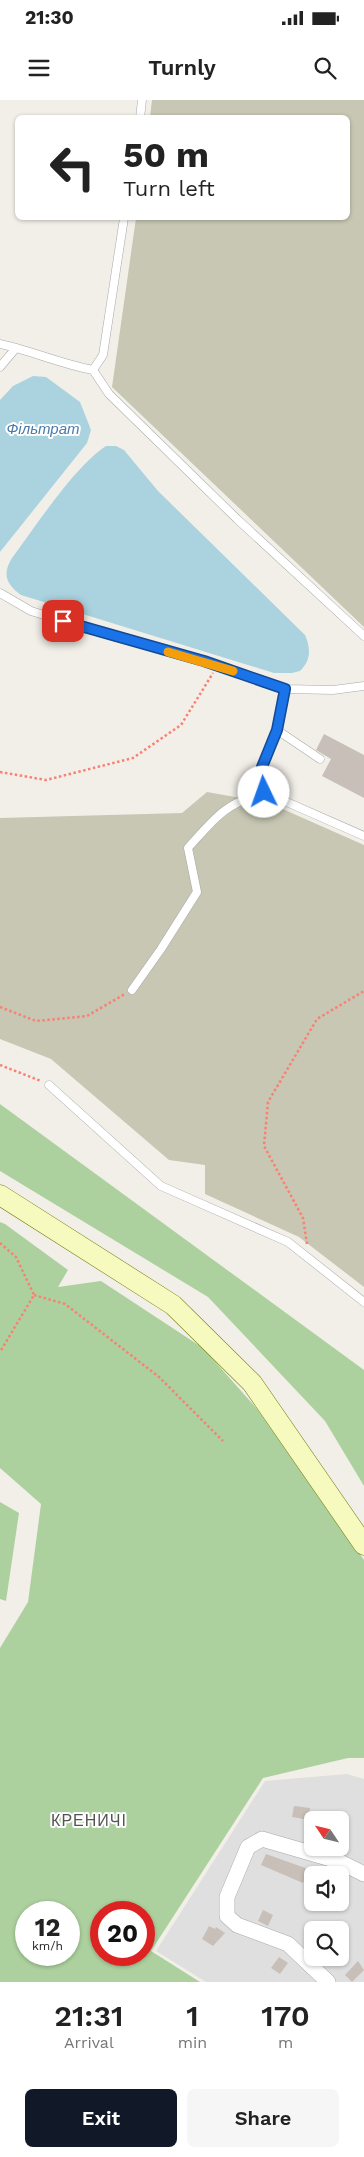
<!DOCTYPE html>
<html lang="en">
<head>
<meta charset="utf-8">
<style>
	:root { --surface:#fff; --page:#f6f6f6; --text:#222; --muted:#767676; --accent:#111827 }
	body { margin:0; font-family:"Work Sans",sans-serif; background:var(--page); color:var(--text); height:100vh; display:flex; flex-direction:column; font-size:19px; white-space:nowrap }
	* { box-sizing:border-box; margin:0 }
	p { font-size:16px; color:var(--muted) }
	.icon { flex:none; width:28px; height:28px; fill:none; stroke:currentColor; stroke-width:2; stroke-linecap:round; stroke-linejoin:round }
	.map { position:relative; height:1882px; overflow:hidden }
	.panel { display:flex; flex-direction:column; background:var(--surface); flex:1 }
	.panel>* { flex:none }
	.guide { position:absolute; left:15px; top:15px; width:335px; height:105px; border-radius:8px; box-shadow:0 1px 4px #0004; background:#fff; color:var(--text); overflow:hidden }
	.needle { width:32px; rotate:305deg }
	.buttons { position:absolute; left:304px; top:1711px; display:grid; gap:10px }
	.buttons a { display:grid; place-items:center; width:45px; height:45px; border-radius:8px; background:var(--surface); box-shadow:0 1px 4px #0004; font-size:25px }
	.speed { position:absolute; left:15px; top:1801px; display:flex; gap:10px; font-size:25px; font-weight:700; text-align:center }
	.speed>* { display:grid; place-content:center; width:65px; height:65px; border-radius:50%; background:var(--surface); box-shadow:0 1px 4px #0004; line-height:1 }
	.speed small { font-size:12px; font-weight:400 }
	.speed .limit { border:8px solid #d22; background:#fff; color:#111 }
	.pin { position:absolute; display:grid; place-items:center; width:42px; height:42px; color:#fff; margin:-21px; border-radius:10px; box-shadow:0 2px 8px #0006 }
	.me { position:absolute; width:55px; margin:-28px; rotate:357deg; stroke-linejoin:round; filter:drop-shadow(0 0 4px #0008) }
	.turn { display:flex; align-items:center; gap:18px; height:105px; padding:0 25px; font-size:22px }
	.turn .icon { width:65px; height:65px; stroke-width:2.5 }
	.turn b { display:block; font-size:35px; line-height:42px }
	.eta { display:flex; justify-content:space-evenly; align-items:center; height:85px; text-align:center }
	.eta b { font-size:30px; font-weight:600; line-height:35px }
	.cta { display:flex; gap:10px; margin-top:auto; padding:10px 25px }
	.cta a { flex:1; height:58px; border-radius:8px; background:var(--accent); color:#fff; font-size:20px; font-weight:600; line-height:58px; text-align:center }
	.cta a+a { background:var(--page); color:var(--text) }
	.status { display:flex; justify-content:space-between; align-items:center; height:35px; padding:0 25px; background:var(--surface); direction:ltr }
	.status svg { height:14px; fill:currentColor }
	header { display:flex; justify-content:space-between; align-items:center; height:65px; padding:0 25px; background:var(--surface); font-size:22px; font-weight:600 }
	.map>svg:first-child { display:block }
	.residential { fill:#e0dfdf; fill-rule:evenodd }
	.construction { fill:#c7c7b4 }
	.forest { fill:#add19e; fill-rule:evenodd }
	.water { fill:#aad3df }
	.building { fill:#c7bfb8 }
	.lines { fill:none; stroke-linecap:round; stroke-linejoin:round }
	.lane-casing { stroke:#a9a9a9; stroke-width:9 }
	.street-casing { stroke:#a9a9a9; stroke-width:16 }
	.secondary-casing { stroke:#707d05; stroke-width:21 }
	.path { stroke:#fa8072; stroke-width:2.5; stroke-dasharray:2.5 2.5; stroke-linecap:butt }
	.lane { stroke:#fff; stroke-width:8 }
	.street { stroke:#fff; stroke-width:15 }
	.secondary { stroke:#f7fabf; stroke-width:20 }
	.route-casing { stroke:#114b97; stroke-width:12 }
	.route { stroke:#1a73e8; stroke-width:9 }
	.slow { stroke:#f59e0b; stroke-width:9 }
	.labels { text-anchor:middle; dominant-baseline:central; stroke-width:4; stroke-linejoin:round; paint-order:stroke }
	.water-label { font-size:15px; font-style:italic; fill:#4a7aab; stroke:#fff }
	.quarter-label { font-size:16px; letter-spacing:1px; fill:#555; stroke:#fff }
</style>
</head>
<body>
<div class="status"><b>21:30</b><svg viewBox="0 0 49 12"><path d="M0 12V9h3v3zM5 12V6h3v6zM10 12V3h3v9zM15 12V0h3v12zM26 1h20v11H26zM47 4h2v5h-2z"/></svg></div>
<header><svg class="icon" aria-label="menu" viewBox="0 0 24 24"><path d="M4 6h16M4 12h16M4 18h16"/></svg>Turnly<svg class="icon" aria-label="search" viewBox="0 0 24 24"><circle cx="10" cy="10" r="6"/><path d="M15 15l6 6"/></svg></header>
<div class="map">
<svg width="364" height="1882" viewBox="0 0 364 1882">
	<rect width="100%" height="100%" fill="#f2efe9"/>
	<path class="residential" d="M347 1674 364 1679V1882H206L156 1851 265 1681ZM312 1720H340V1748H312ZM312 1775H340V1802H312ZM312 1830H340V1858H312Z"/>
	<g class="construction">
		<polygon points="152,0 364,0 364,527 112,287 136,118 348,118 348,18 150,17"/>
		<polygon points="207,692 269,703 364,745 364,1187 299,1137 205,1094 205,1065 169,1060 51,959 0,939 0,718 182,713"/>
	</g>
	<g class="forest">
		<polygon points="0,1004 364,1270 364,1386 325,1321 208,1197 0,1071"/>
		<path d="M0 1122 5 1124 68 1170 58 1187 101 1181 203 1248 258 1310 364 1460V1658H348L263 1678 151 1851 200 1882H0V1548L28 1502 41 1404 0 1368ZM26 1812H69V1855H26ZM101 1812H144V1855H101Z"/>
		<polygon points="0,1402 19,1413 6,1501 0,1499"/>
	</g>
	<g class="water">
		<polygon points="33,276 46,277 80,302 91,330 87,343 0,452 0,300 13,286"/>
		<path d="M106 346H116L124 350 158 391 305 535C311 549 311 560 300 571L292 573H274L21 495C6 484 2 474 12 458 36 426 74 367 106 346Z"/>
	</g>
	<g class="building">
		<polygon points="324,634 364,655 364,698 322,676 331,659 316,650"/>
		<polygon points="294,1706 310,1708 309,1720 292,1717"/>
		<polygon points="266,1754 308,1769 303,1783 261,1765"/>
		<polygon points="263,1810 273,1815 268,1826 258,1821"/>
		<polygon points="209,1826 215,1829 216,1827 225,1833 213,1846 202,1839"/>
		<polygon points="279,1857 288,1863 280,1874 271,1868"/>
		<polygon points="358,1861 364,1870 352,1882 345,1875"/>
	</g>
	<g class="lines">
		<defs>
			<g id="lane">
				<polyline points="140,18 142,0"/>
				<path d="M0 244C32 251 61 264 93 270L109 294 237 419 364 536"/>
				<polyline points="0,267 16,248"/>
				<polyline points="93,270 103,255 124,118"/>
				<polyline points="0,493 31,511 111,536 204,561 285,589 333,590 364,586"/>
				<polyline points="277,630 320,659"/>
				<polyline points="264,692 262,667 277,630 285,589"/>
				<path d="M132 890 161 849 197 792 188 748C215 718 223 705 264 692L364 736"/>
				<polyline points="49,985 161,1086 288,1142 364,1202"/>
			</g>
			<polyline id="street" points="328,1882 288,1844 237,1825 227,1816 227,1797 248,1747 262,1739 338,1761 364,1774"/>
			<polyline id="secondary" points="0,1095 173,1205 252,1283 364,1445"/>
		</defs>
		<use href="#lane" class="lane-casing"/>
		<use href="#street" class="street-casing"/>
		<use href="#secondary" class="secondary-casing"/>
		<g class="path">
			<polyline points="0,672 46,680 133,658 181,625 213,573"/>
			<polyline points="0,907 36,921 87,916 125,894"/>
			<polyline points="0,965 41,981"/>
			<polyline points="0,1143 16,1157 34,1195 0,1252"/>
			<polyline points="307,1144 303,1118 264,1046 268,1002 317,919 364,891"/>
			<polyline points="34,1195 65,1204 159,1277 223,1341"/>
		</g>
		<use href="#lane" class="lane"/>
		<use href="#street" class="street"/>
		<use href="#secondary" class="secondary"/>
	</g>
	<g class="lines">
		<defs>
			<polyline id="route" points="63,521 204,561 285,589 277,630 262,667 264,692"/>
		</defs>
		<use href="#route" class="route-casing"/>
		<use href="#route" class="route"/>
		<polyline class="slow" points="168,552 233,571"/>
	</g>
	<g class="labels">
		<g class="water-label">
			<text x="43" y="329">Фільтрат</text>
		</g>
		<g class="quarter-label">
			<text x="89" y="1720">КРЕНИЧІ</text>
		</g>
	</g>
</svg>
<div class="buttons">
<a><svg class="needle" viewBox="-14 -14 28 28"><path d="M0-13l5 13h-10z" fill="#e53935"/><path d="M0 13l5-13h-10z" fill="#767676"/></svg></a>
<a><svg class="icon" aria-label="sound" viewBox="0 0 24 24"><path d="M4 9h4l5-4v14l-5-4H4zM17 9q2 3 0 6"/></svg></a>
<a><svg class="icon" aria-label="search" viewBox="0 0 24 24"><circle cx="10" cy="10" r="6"/><path d="M15 15l6 6"/></svg></a>
</div>
<div class="speed"><div>12<small>km/h</small></div><div class="limit">20</div></div>
<div class="pin" style="left:63px;top:521px;background:#d93025"><svg class="icon" aria-label="arrive" viewBox="0 0 24 24"><path d="M6 21V4h12l-3 4 3 4H6"/></svg></div>
<svg class="me" style="left:264px;top:692px" viewBox="-20 -20 40 40"><circle r="19" fill="#fff"/><path d="M0-13L10 11 0 6-10 11z" fill="#1a73e8"/></svg>
<div class="guide">
<div class="turn"><svg class="icon" aria-label="left" viewBox="0 0 24 24"><path d="M17 20v-9H6M10 6l-5 5 5 5"/></svg><div><b>50 m</b>Turn left</div></div>
</div>
</div>
<section class="panel">
<div class="eta">
<div><b>21:31</b><p>Arrival</p></div>
<div><b>1</b><p>min</p></div>
<div><b>170</b><p>m</p></div>
</div>
<div class="cta"><a>Exit</a><a>Share</a></div>
</section>
</body>
</html>
